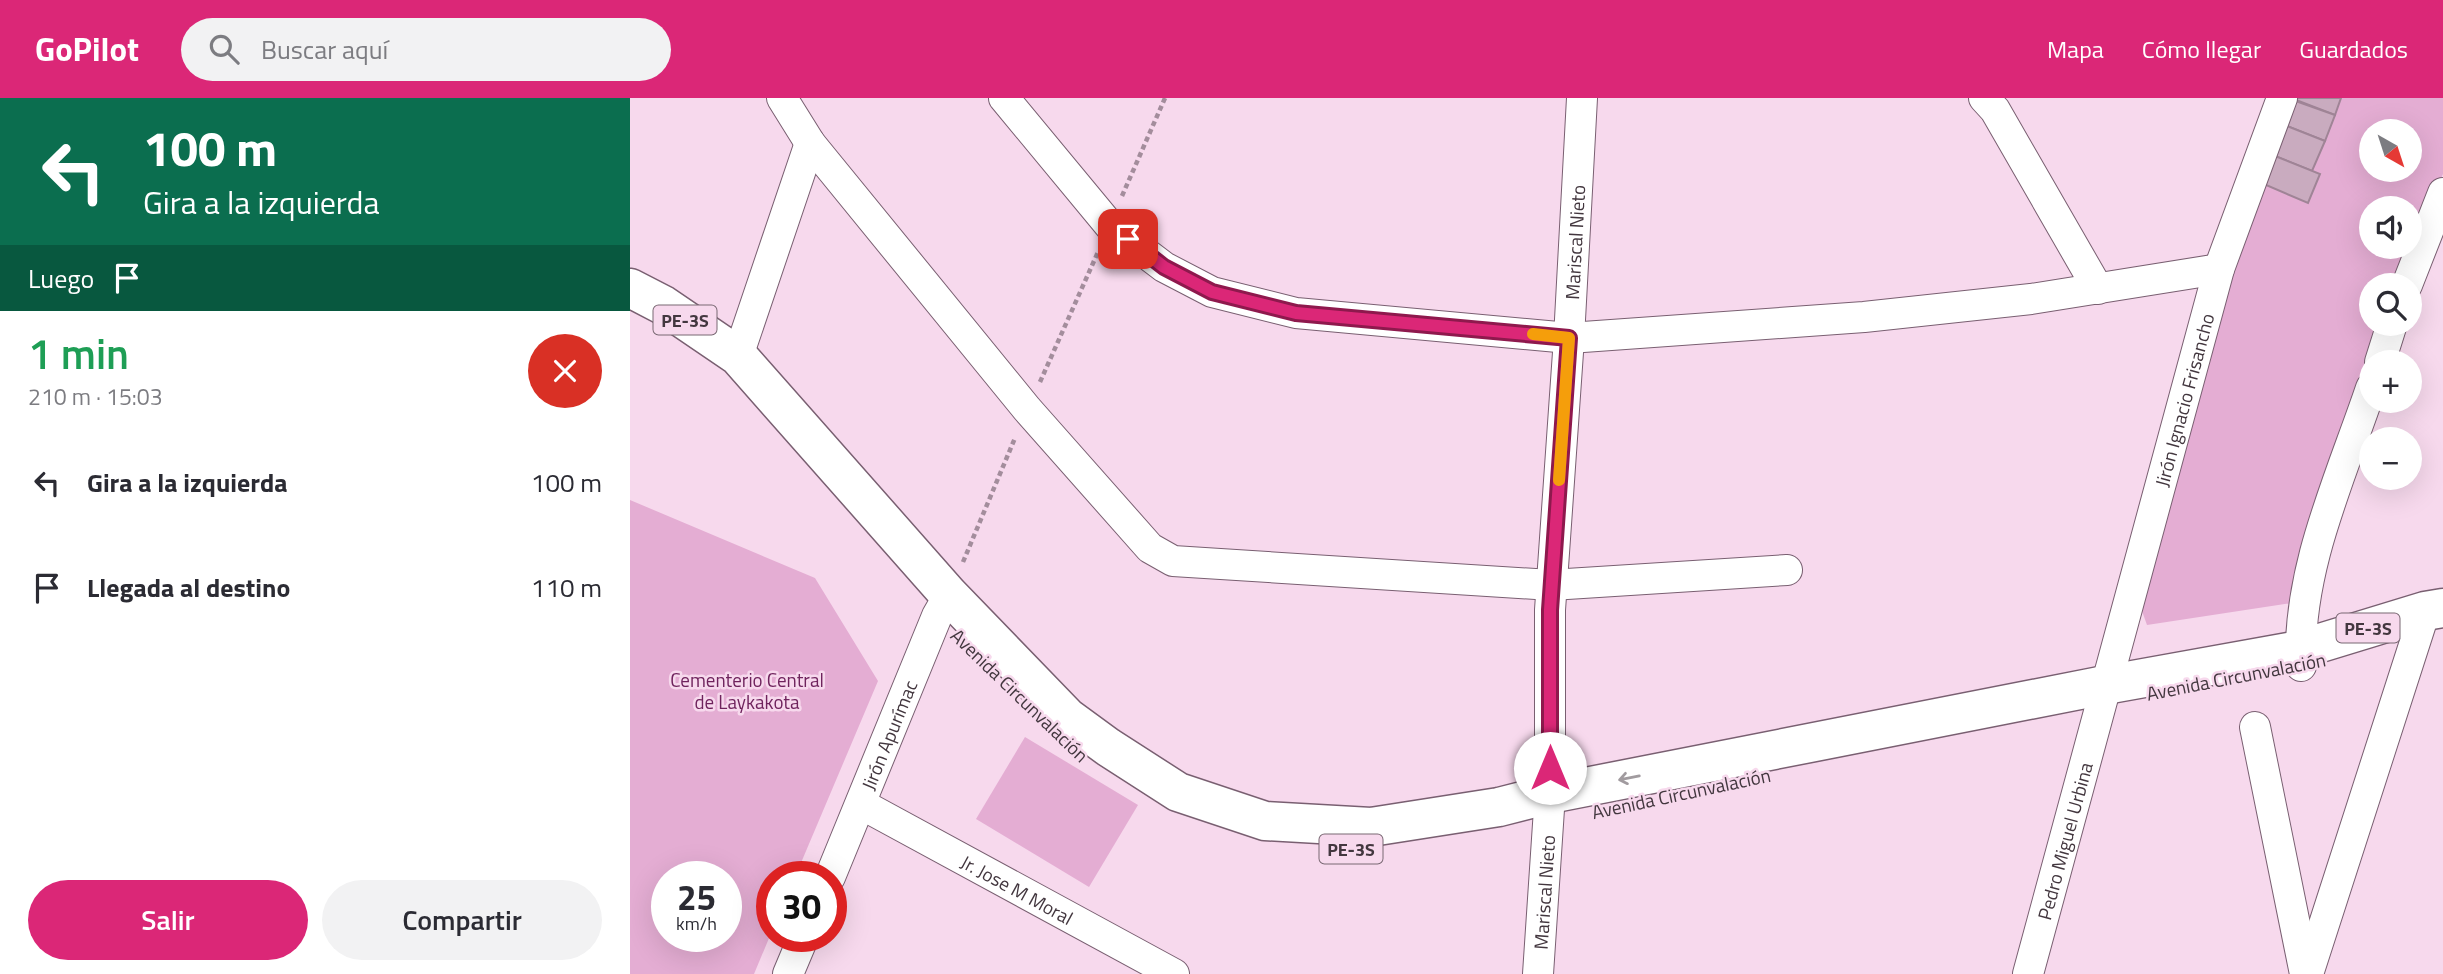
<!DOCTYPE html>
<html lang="es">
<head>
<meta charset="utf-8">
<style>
	:root { --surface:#fff; --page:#f2f2f3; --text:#2b2b33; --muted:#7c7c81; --accent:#db2777 }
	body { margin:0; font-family:"Titillium Web",sans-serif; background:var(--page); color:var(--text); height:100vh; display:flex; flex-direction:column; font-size:26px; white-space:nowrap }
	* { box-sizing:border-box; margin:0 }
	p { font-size:23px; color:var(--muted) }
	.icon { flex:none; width:38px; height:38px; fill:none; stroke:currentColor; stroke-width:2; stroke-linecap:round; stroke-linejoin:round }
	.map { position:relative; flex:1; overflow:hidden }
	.sheet { display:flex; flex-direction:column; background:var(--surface); width:630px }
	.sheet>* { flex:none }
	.guide { background:#0b6e4f; color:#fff; overflow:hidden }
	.needle { width:46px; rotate:141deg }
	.fabs { position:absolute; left:1729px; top:21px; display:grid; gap:14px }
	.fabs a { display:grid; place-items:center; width:63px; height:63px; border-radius:50%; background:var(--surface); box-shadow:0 7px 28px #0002; font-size:35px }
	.speed { position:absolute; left:21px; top:763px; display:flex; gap:14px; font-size:35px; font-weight:700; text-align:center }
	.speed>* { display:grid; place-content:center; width:91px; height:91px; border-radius:50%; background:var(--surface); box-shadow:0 7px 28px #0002; line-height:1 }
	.speed small { font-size:18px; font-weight:400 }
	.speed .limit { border:10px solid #d22; background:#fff; color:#111 }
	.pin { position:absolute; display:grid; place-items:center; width:60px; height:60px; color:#fff; margin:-30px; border-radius:14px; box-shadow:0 4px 10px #0006 }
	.me { position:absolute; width:77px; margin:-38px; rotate:0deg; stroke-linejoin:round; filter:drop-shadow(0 0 5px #0008) }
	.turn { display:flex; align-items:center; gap:24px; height:147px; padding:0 28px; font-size:32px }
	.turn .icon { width:91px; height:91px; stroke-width:2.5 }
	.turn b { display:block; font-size:49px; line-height:60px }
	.then { display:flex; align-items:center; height:66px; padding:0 28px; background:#0003; gap:14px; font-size:26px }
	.round { display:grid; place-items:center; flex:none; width:74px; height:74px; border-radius:37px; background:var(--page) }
	.head { display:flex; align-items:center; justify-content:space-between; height:119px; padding:0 28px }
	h1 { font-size:42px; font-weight:600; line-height:52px; color:#1e9e55 }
	.action { display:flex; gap:14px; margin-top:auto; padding:14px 28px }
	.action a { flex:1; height:80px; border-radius:42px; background:var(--accent); color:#fff; font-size:28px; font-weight:600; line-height:80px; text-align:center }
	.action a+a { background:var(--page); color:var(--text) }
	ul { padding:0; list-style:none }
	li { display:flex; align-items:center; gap:21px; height:105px; padding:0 28px }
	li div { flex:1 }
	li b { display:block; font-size:26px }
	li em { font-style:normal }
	header { display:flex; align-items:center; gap:42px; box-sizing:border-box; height:98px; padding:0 35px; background:var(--accent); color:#fff }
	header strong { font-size:33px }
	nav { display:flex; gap:38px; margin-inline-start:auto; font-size:24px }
	.search { width:490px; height:63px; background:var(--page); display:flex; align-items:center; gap:18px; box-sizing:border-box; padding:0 24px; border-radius:38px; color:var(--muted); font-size:26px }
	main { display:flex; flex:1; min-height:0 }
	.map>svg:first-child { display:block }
	.green { fill:#e4add3; fill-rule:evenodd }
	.building { fill:#c9abbf; stroke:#9f8496; stroke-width:2 }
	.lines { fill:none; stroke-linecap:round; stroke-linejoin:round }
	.street-casing { stroke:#795f71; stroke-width:32 }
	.highway-casing { stroke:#795f71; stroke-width:41 }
	.path { stroke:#a38d9c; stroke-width:4.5; stroke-dasharray:5 3.5; stroke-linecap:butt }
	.street { stroke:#fff; stroke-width:30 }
	.highway { stroke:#fff; stroke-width:38 }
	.oneway { stroke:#a19b9f }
	.route-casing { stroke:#8e194d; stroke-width:18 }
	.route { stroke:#db2777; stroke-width:12 }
	.slow { stroke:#f59e0b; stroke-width:12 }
	.labels { text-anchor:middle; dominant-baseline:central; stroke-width:5; stroke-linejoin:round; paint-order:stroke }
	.shield { fill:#f7d9ed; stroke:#796873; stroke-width:2 }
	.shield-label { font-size:18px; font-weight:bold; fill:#43373f }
	.street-label { font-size:19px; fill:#43373f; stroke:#f7d9ed }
	.park-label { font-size:19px; fill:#6f235d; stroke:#f7d9ed }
</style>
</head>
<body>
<header>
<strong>GoPilot</strong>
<div class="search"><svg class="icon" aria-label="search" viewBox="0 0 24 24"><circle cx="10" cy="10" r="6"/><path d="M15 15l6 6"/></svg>Buscar aquí</div>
<nav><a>Mapa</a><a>Cómo llegar</a><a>Guardados</a></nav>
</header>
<main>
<section class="sheet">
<div class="guide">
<div class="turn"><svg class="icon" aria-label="left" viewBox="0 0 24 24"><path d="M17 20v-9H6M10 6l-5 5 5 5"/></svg><div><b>100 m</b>Gira a la izquierda</div></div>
<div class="then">Luego<svg class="icon" aria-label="arrive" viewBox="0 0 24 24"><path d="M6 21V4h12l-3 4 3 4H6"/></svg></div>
</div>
<div class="head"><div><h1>1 min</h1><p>210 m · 15:03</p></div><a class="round" style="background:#d93025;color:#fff"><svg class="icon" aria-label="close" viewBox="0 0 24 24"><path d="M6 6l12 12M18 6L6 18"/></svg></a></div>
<ul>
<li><svg class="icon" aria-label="left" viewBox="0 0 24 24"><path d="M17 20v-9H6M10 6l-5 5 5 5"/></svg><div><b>Gira a la izquierda</b></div><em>100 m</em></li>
<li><svg class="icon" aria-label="arrive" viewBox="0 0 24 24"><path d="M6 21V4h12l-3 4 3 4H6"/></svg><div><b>Llegada al destino</b></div><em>110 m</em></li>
</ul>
<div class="action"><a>Salir</a><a>Compartir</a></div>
</section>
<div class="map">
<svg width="1813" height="876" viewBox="0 0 1813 876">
	<rect width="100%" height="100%" fill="#f7d9ed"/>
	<g class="green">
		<path d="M1711 0H1813V76L1783 147 1769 187H1741V226H1756L1698 395 1675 503 1517 527 1512 513 1542 373 1629 84 1678 105 1690 77 1682 73ZM1741 33H1780V72H1741ZM1741 110H1780V149H1741Z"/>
		<path d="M0 402 185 480 248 583 165 779H142V833L124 876H0ZM37 779H96V838H37Z"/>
		<polygon points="395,639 508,707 459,789 346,721"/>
	</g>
	<g class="building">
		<polygon points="1661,0 1711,0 1705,17"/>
		<polygon points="1660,1 1705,17 1695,43 1652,26"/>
		<polygon points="1652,26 1695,43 1682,73 1640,56"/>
		<polygon points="1640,56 1690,76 1678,105 1629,84"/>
	</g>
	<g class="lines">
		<defs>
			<g id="street">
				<polyline points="152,0 180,45 397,311 520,450 543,463 921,487 1157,472"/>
				<polyline points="374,0 480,128 534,169 582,194 666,215 939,240 1234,219 1401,201 1589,171"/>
				<polyline points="1354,0 1365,12 1468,191"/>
				<polyline points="1777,187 1813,95"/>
				<polyline points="108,258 180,45"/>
				<polyline points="1750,264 1762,226"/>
				<path d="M1671 568C1667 471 1711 379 1741 290"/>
				<polyline points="1625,629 1675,876"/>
				<path id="s1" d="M231 706 544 876"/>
				<path id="s2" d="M200 779 307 518 319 497"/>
				<polyline points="158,876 174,838"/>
				<path id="s3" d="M908 876 920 696V512L939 240 952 0"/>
				<path id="s4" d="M1398 876 1589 171 1652 0"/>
				<polyline points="1678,876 1795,513"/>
			</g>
			<polyline id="highway" points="0,190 33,207 108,258 319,497 437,619 478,649 548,694 635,723 741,729 869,709 920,696 1475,587 1664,553 1795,513 1813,510"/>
		</defs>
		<use href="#street" class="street-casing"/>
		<use href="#highway" class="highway-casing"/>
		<g class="path">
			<polyline points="492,98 535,0"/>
			<polyline points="410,284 468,154"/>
			<polyline points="333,464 385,340"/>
		</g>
		<use href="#street" class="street"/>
		<use href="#highway" class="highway"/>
	</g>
	<defs><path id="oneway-shaft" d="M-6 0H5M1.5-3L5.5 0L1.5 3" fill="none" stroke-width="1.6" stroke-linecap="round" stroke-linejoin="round" transform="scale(1.75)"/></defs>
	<use class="oneway" href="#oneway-shaft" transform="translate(999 680) rotate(169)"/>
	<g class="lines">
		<defs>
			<polyline id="route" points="498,141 534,169 582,194 666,215 939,240 920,512 920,670"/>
		</defs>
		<use href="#route" class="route-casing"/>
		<use href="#route" class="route"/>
		<polyline class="slow" points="903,236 939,240 929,382"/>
	</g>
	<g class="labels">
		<g class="shield">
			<rect x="23.5" y="207.5" width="63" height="29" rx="5"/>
			<rect x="1706.5" y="515.5" width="63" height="29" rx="5"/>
			<rect x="689.5" y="736.5" width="63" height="29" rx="5"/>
		</g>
		<g class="shield-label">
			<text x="55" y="222">PE-3S</text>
			<text x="1738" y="530">PE-3S</text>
			<text x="721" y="751">PE-3S</text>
		</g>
		<g class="street-label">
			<text stroke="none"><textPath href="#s3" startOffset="733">Mariscal Nieto</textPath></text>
			<text stroke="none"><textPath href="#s4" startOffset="595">Jirón Ignacio Frisancho</textPath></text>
			<text transform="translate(1606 578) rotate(-11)">Avenida Circunvalación</text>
			<text transform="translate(390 597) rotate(44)">Avenida Circunvalación</text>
			<text stroke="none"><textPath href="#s2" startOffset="154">Jirón Apurímac</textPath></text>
			<text transform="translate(1051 695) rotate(-12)">Avenida Circunvalación</text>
			<text stroke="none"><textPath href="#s4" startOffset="138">Pedro Miguel Urbina</textPath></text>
			<text stroke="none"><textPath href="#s1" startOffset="178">Jr. Jose M Moral</textPath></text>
			<text stroke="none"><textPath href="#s3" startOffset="82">Mariscal Nieto</textPath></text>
		</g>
		<g class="park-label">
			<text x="117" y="581">Cementerio Central<tspan x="117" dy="22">de Laykakota</tspan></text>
		</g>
	</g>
</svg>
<div class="fabs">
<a><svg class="needle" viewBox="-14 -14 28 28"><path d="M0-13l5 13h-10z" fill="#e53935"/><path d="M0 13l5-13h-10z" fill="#7c7c81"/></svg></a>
<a><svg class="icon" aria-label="sound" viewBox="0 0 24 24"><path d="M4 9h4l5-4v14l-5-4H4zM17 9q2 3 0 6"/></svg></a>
<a><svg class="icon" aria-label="search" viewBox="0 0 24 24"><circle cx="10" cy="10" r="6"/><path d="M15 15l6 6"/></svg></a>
<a>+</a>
<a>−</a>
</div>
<div class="speed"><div>25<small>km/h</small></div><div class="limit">30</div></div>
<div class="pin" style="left:498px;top:141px;background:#d93025"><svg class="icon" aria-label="arrive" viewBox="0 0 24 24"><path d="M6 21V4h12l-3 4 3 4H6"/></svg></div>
<svg class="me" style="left:920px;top:670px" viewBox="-20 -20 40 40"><circle r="19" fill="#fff"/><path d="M0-13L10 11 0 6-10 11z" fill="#db2777"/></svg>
</div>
</main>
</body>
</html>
